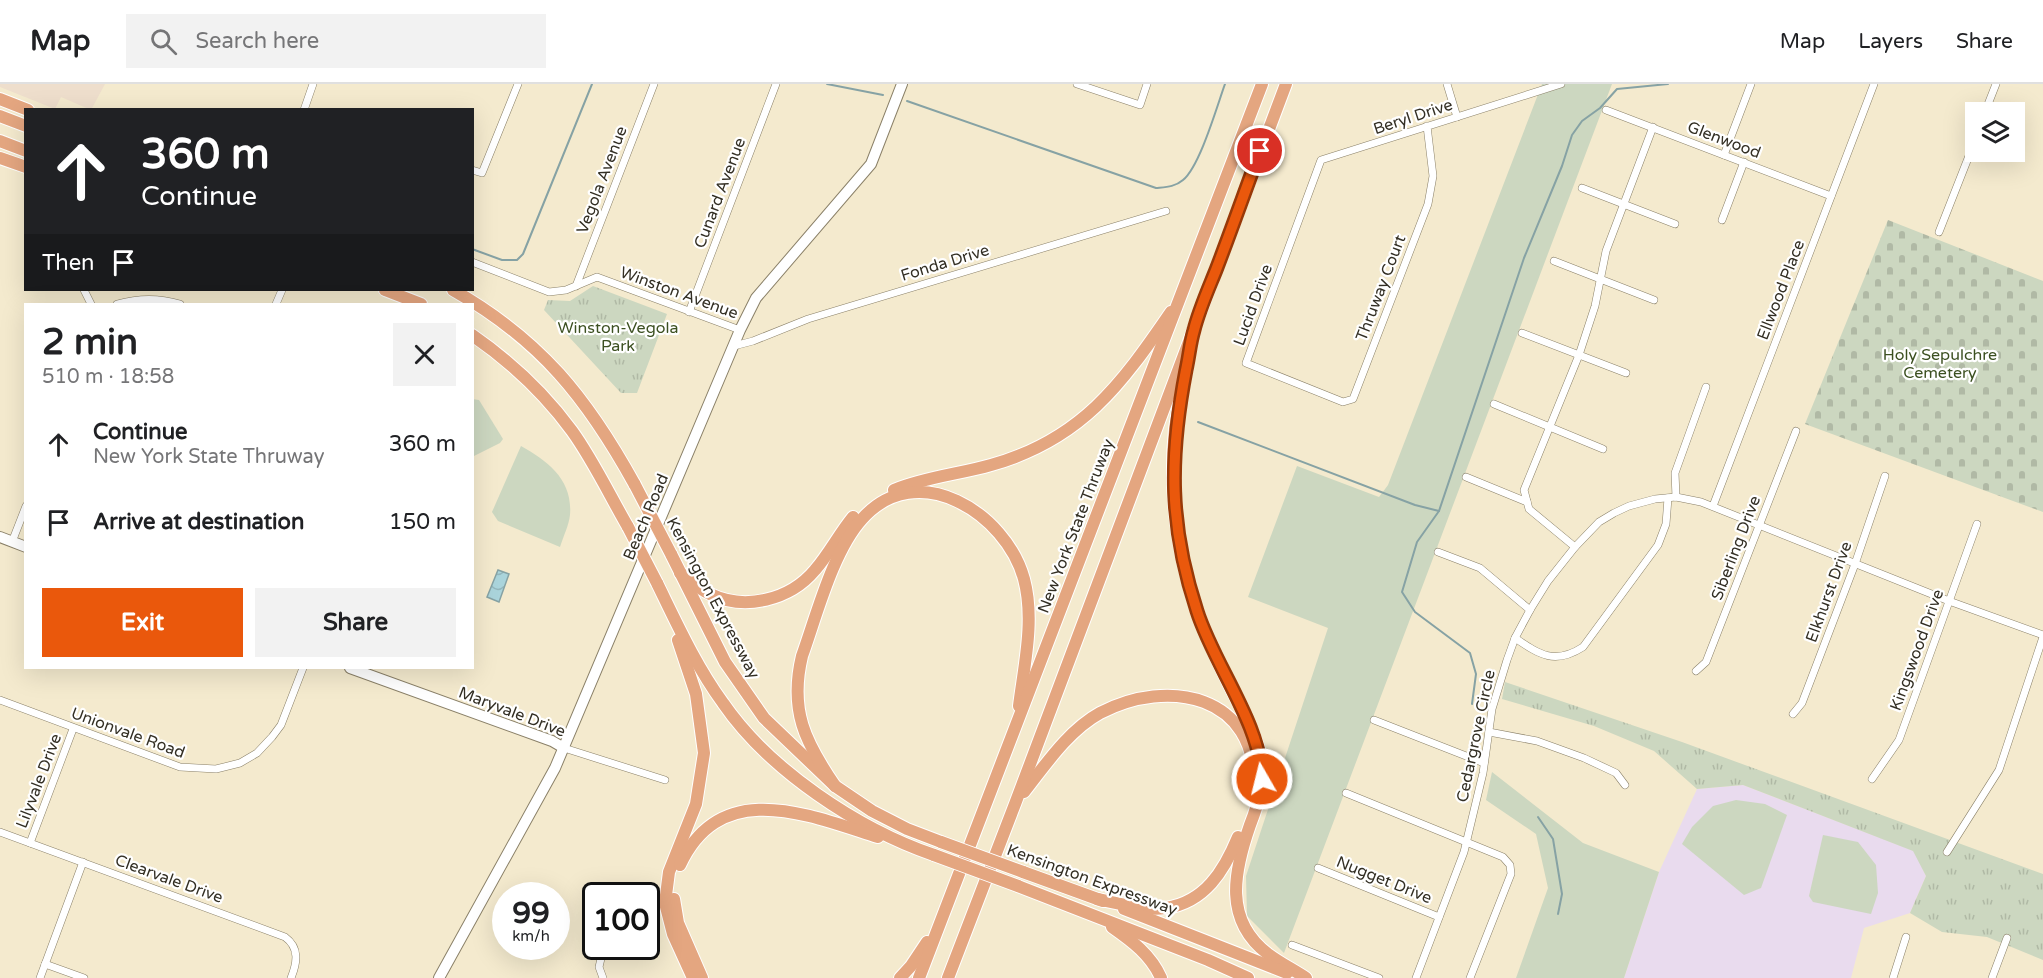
<!DOCTYPE html>
<html lang="en">
<head>
<meta charset="utf-8">
<style>
	:root { --surface:#fff; --page:#f2f2f2; --text:#202124; --muted:#757577; --line:#e0e0e0; --accent:#ea580c }
	body { margin:0; font-family:"Varela Round",sans-serif; background:var(--page); color:var(--text); height:100vh; display:flex; flex-direction:column; font-size:22px; white-space:nowrap }
	* { box-sizing:border-box; margin:0 }
	p { font-size:20px; color:var(--muted) }
	.icon { flex:none; width:33px; height:33px; fill:none; stroke:currentColor; stroke-width:2; stroke-linecap:round; stroke-linejoin:round }
	.map { position:relative; flex:1; overflow:hidden }
	.panel { position:absolute; left:24px; top:219px; width:450px; height:366px; display:flex; flex-direction:column; background:var(--surface); border-radius:0px; box-shadow:0 6px 24px #0002 }
	.panel>* { flex:none }
	.top-card { position:absolute; left:24px; top:24px; width:450px; height:183px; border-radius:0px; box-shadow:0 6px 24px #0002; background:#202124; color:#fff; overflow:hidden }
	.buttons { position:absolute; left:1965px; top:18px; display:grid; gap:12px }
	.buttons a { display:grid; place-items:center; width:60px; height:60px; border-radius:0px; background:var(--surface); box-shadow:0 6px 24px #0002; font-size:30px }
	.speed { position:absolute; left:492px; top:798px; display:flex; gap:12px; font-size:30px; font-weight:700; text-align:center }
	.speed>* { display:grid; place-content:center; width:78px; height:78px; border-radius:50%; background:var(--surface); box-shadow:0 6px 24px #0002; line-height:1 }
	.speed small { font-size:15px; font-weight:400 }
	.speed .limit { border:3px solid #111; border-radius:9px; background:#fff; color:#111 }
	.pin { position:absolute; display:grid; place-items:center; width:51px; height:51px; color:#fff; margin:-26px; border:3px solid #fff; border-radius:50%; box-shadow:0 2px 6px #0007 }
	.me { position:absolute; width:66px; margin:-33px; rotate:352deg; stroke-linejoin:round; filter:drop-shadow(0 0 4px #0008) }
	.turn { display:flex; align-items:center; gap:21px; height:126px; padding:0 18px; font-size:27px }
	.turn .icon { width:78px; height:78px; stroke-width:2.5 }
	.turn b { display:block; font-size:42px; line-height:51px }
	.then { display:flex; align-items:center; height:57px; padding:0 18px; background:#0003; gap:12px; font-size:22px }
	.round { display:grid; place-items:center; flex:none; width:63px; height:63px; border-radius:0px; background:var(--page) }
	.headline { display:flex; align-items:center; justify-content:space-between; height:102px; padding:0 18px }
	h1 { font-size:36px; font-weight:700; line-height:45px }
	.button { display:flex; gap:12px; margin-top:auto; padding:12px 18px }
	.button a { flex:1; height:69px; border-radius:0px; background:var(--accent); color:#fff; font-size:24px; font-weight:700; line-height:69px; text-align:center }
	.button a+a { background:var(--page); color:var(--text) }
	ul { padding:0; list-style:none }
	li { display:flex; align-items:center; gap:18px; height:78px; padding:0 18px }
	li div { flex:1 }
	li b { display:block; font-size:22px }
	li em { font-style:normal }
	header { display:flex; align-items:center; gap:36px; box-sizing:border-box; height:84px; padding:0 30px; background:var(--surface); border-bottom:2px solid var(--line) }
	header strong { font-size:28px }
	nav { display:flex; gap:33px; margin-inline-start:auto; font-size:21px }
	.search { width:420px; height:54px; background:var(--page); display:flex; align-items:center; gap:15px; box-sizing:border-box; padding:0 21px; border-radius:0px; color:var(--muted); font-size:22px }
	.map>svg:first-child { display:block }
	.commercial { fill:#eedecc }
	.education { fill:#e9dbee }
	.grass { fill:#ccd7c0 }
	.cemetery { fill:url(#cemetery-stones) }
	.park { fill:url(#park-tufts) }
	.water { fill:url(#water-waves); stroke:#86a2a4; stroke-width:1.5 }
	.lines { fill:none; stroke-linecap:round; stroke-linejoin:round }
	.stream { stroke:#86a2a4; stroke-width:2 }
	.street-casing { stroke:#8a8068; stroke-width:8 }
	.secondary-casing { stroke:#8a8068; stroke-width:12 }
	.highway-casing { stroke:#fff; stroke-width:14 }
	.street { stroke:#fff; stroke-width:7 }
	.secondary { stroke:#fff; stroke-width:10 }
	.highway { stroke:#e4a680; stroke-width:12 }
	.highway-bridge-casing { stroke:#fff; stroke-width:14; stroke-linecap:butt }
	.highway-bridge { stroke:#e4a680; stroke-width:12 }
	.route-casing { stroke:#983908; stroke-width:15 }
	.route { stroke:#ea580c; stroke-width:10 }
	.labels { text-anchor:middle; dominant-baseline:central; stroke-width:4.5; stroke-linejoin:round; paint-order:stroke }
	.street-label { font-size:16px; fill:#332f24; stroke:#fff }
	.park-label { font-size:16px; fill:#3c5021; stroke:#fff }
</style>
</head>
<body>
<header>
<strong>Map</strong>
<div class="search"><svg class="icon" aria-label="search" viewBox="0 0 24 24"><circle cx="10" cy="10" r="6"/><path d="M15 15l6 6"/></svg>Search here</div>
<nav><a>Map</a><a>Layers</a><a>Share</a></nav>
</header>
<div class="map">
<svg width="2043" height="894" viewBox="0 0 2043 894">
	<defs>
		<pattern id="cemetery-stones" width="16" height="16" patternUnits="userSpaceOnUse" patternTransform="scale(1.5)"><rect width="16" height="16" fill="#ccd7c0"/><path d="M2 7V4a2 2 0 0 1 4 0v3zM10 15v-3a2 2 0 0 1 4 0v3z" fill="#b0b9a5"/></pattern>
		<pattern id="park-tufts" width="24" height="20" patternUnits="userSpaceOnUse" patternTransform="scale(1.5)"><rect width="24" height="20" fill="#ccd7c0"/><path d="M3 7l-1-3M5 7V3M7 7l1-3M15 17l-1-3M17 17v-4M19 17l1-3" fill="none" stroke="#b0b9a5"/></pattern>
		<pattern id="water-waves" width="16" height="10" patternUnits="userSpaceOnUse" patternTransform="scale(1.5)"><rect width="16" height="10" fill="#aad4db"/><path d="M0 5q4-4 8 0t8 0" fill="none" stroke="#93b6bc"/></pattern>
	</defs>
	<rect width="100%" height="100%" fill="#f4eace"/>
	<polygon class="commercial" points="0,0 105,0 91,26 61,13 55,25 0,3"/>
	<polygon class="education" points="1743,701 1914,767 1926,792 1910,829 1864,844 1851,894 1624,894 1659,788 1697,705"/>
	<g class="grass">
		<polygon points="1542,0 1612,0 1284,869 1247,832 1246,792 1328,544 1248,513 1297,382 1379,413 1388,401"/>
		<polygon points="472,315 479,316 503,355 500,359 474,372"/>
		<path d="M521 362C548 377 573 396 570 431 569 441 563 453 560 463L498 437 492 428Z"/>
		<polygon points="1492,688 1583,759 1659,788 1624,894 1516,894 1548,804 1536,750 1486,716"/>
		<polygon points="1736,716 1765,720 1787,731 1761,804 1744,811 1682,760 1692,743 1713,722"/>
		<polygon points="1823,751 1858,758 1876,781 1878,809 1871,830 1813,818 1809,812"/>
	</g>
	<polygon class="cemetery" points="1888,136 2043,197 2043,428 1805,340"/>
	<g class="park">
		<polygon points="593,202 667,230 637,309 621,309 544,226 548,216 570,217"/>
		<polygon points="1505,598 1682,658 2043,790 2043,876 1987,853 1942,848 1910,829 1926,792 1913,767 1743,701 1697,705 1654,667 1594,642 1502,615"/>
	</g>
	<polygon class="water" points="498,486 509,490 499,518 487,513"/>
	<g class="lines">
		<g class="stream">
			<polyline points="827,0 883,11"/>
			<path d="M907 17 1156 104C1166 103 1175 103 1183 96 1200 82 1217 22 1225 0"/>
			<polyline points="472,165 502,176 517,176 523,170 592,0"/>
			<polyline points="1198,338 1415,421 1439,427"/>
			<polyline points="1472,620 1476,590 1470,569 1415,528 1402,508 1417,458 1439,427 1524,174 1562,82 1572,51 1582,37 1600,24 1617,5 1668,0"/>
			<polyline points="1538,733 1553,755 1562,810 1558,830"/>
		</g>
		<defs>
			<g id="street">
				<polyline points="1077,0 1140,21 1147,0"/>
				<polyline points="1447,0 1457,33"/>
				<polyline points="304,26 313,0"/>
				<polyline points="1606,26 1831,112"/>
				<polyline points="1985,28 1996,0"/>
				<polyline points="1427,42 1433,92 1428,120 1353,315 1343,318 1246,279 1321,76 1561,0"/>
				<polyline points="1724,71 1751,0"/>
				<polyline points="472,86 482,89 518,0"/>
				<polyline points="1582,104 1675,140"/>
				<polyline points="1722,136 1744,78"/>
				<polyline points="1939,148 1976,54"/>
				<polyline points="1554,177 1654,216"/>
				<polyline points="472,178 549,208 566,206 597,193 740,246"/>
				<polyline points="576,202 654,0"/>
				<polyline points="84,206 91,220"/>
				<path d="M117 220C138 214 160 214 180 220"/>
				<polyline points="276,220 282,206"/>
				<polyline points="689,228 776,0"/>
				<polyline points="1522,249 1626,289"/>
				<polyline points="734,262 753,257 808,235 1166,127"/>
				<polyline points="1494,320 1603,365"/>
				<polyline points="1466,393 1527,418"/>
				<polyline points="1676,413 1675,389 1706,303"/>
				<polyline points="1713,422 1874,0"/>
				<polyline points="12,458 26,422"/>
				<polyline points="1575,463 1529,425 1524,406 1579,271 1595,222 1606,167 1653,43"/>
				<polyline points="1438,468 1480,484 1530,526"/>
				<path d="M1515 554C1540 571 1555 581 1583 563L1658 461 1666 440 1668 414"/>
				<polyline points="1696,587 1706,578 1796,347"/>
				<polyline points="0,616 180,683 216,685 240,679 257,669 272,653 281,641 303,584"/>
				<polyline points="1793,630 1802,619 1855,480 1885,392"/>
				<polyline points="1374,636 1484,679"/>
				<polyline points="1489,648 1537,657 1584,674 1616,689 1625,701"/>
				<polyline points="564,664 665,696"/>
				<polyline points="1872,695 1899,656 1977,440"/>
				<polyline points="1346,709 1503,773 1510,781 1511,790 1470,894"/>
				<path d="M0 748 285 853C300 864 297 879 291 894"/>
				<polyline points="30,759 73,645"/>
				<polyline points="1947,768 1999,686 2043,553"/>
				<polyline points="1318,784 1439,833"/>
				<polyline points="1292,861 1379,894"/>
				<polyline points="45,880 84,894"/>
				<polyline points="40,894 83,778"/>
				<polyline points="603,894 599,883 604,862"/>
				<polyline points="1416,894 1464,768 1483,689 1492,625 1507,576 1515,554 1530,526 1548,497 1575,463 1599,438 1614,429 1629,422 1655,415 1676,413 1701,418 1949,517 2043,551"/>
				<polyline points="1893,894 1906,853"/>
				<polyline points="1992,894 2007,854"/>
			</g>
			<g id="secondary">
				<polyline points="0,453 26,463"/>
				<polyline points="350,584 552,657 564,664"/>
				<polyline points="439,894 555,684 740,246 756,214 871,80 902,0"/>
			</g>
			<g id="highway">
				<polyline points="0,15 28,26"/>
				<polyline points="0,32 26,42"/>
				<polyline points="0,57 26,67"/>
				<polyline points="0,74 26,83"/>
				<polyline points="385,206 421,220"/>
				<path d="M453 206C541 256 587 314 635 401"/>
				<path d="M472 251C511 278 545 310 572 347 593 376 610 412 628 443"/>
				<path d="M1188 278C1184 300 1178 322 1175 345 1168 414 1179 486 1206 550 1216 574 1227 597 1239 620 1247 636 1256 653 1260 670 1266 695 1259 718 1250 741 1234 787 1223 836 1268 870 1280 879 1294 886 1306 894"/>
				<path d="M894 406C925 393 960 390 991 381 1081 356 1121 301 1171 228"/>
				<polyline points="671,470 725,578 764,634 835,702 872,727 907,745 941,758"/>
				<path d="M680 489C690 496 699 505 710 510 745 527 790 516 815 486 829 470 839 450 853 433"/>
				<path d="M657 499C677 540 696 582 723 619 769 686 858 745 934 771"/>
				<polyline points="678,556 696,610 704,669 696,720 669,788 665,819 673,850 693,894"/>
				<path d="M835 702C805 658 789 626 802 572 817 530 833 467 862 435 917 373 1006 429 1024 495 1035 536 1024 582 1019 622"/>
				<path d="M1024 708C1046 680 1069 646 1100 629 1168 593 1258 611 1254 703"/>
				<path d="M680 781C721 693 808 731 878 753"/>
				<polyline points="1023,788 1103,817"/>
				<polyline points="1018,802 1208,876 1248,894"/>
				<polyline points="674,815 678,839 702,894"/>
				<path d="M1097 815C1118 819 1144 827 1166 824 1205 818 1224 787 1238 753"/>
				<polyline points="1124,825 1287,889"/>
				<path d="M1112 843C1132 857 1151 871 1161 894"/>
				<polyline points="900,894 911,882 927,858"/>
				<polyline points="919,894 1262,0"/>
				<polyline points="948,894 1015,720 1286,0"/>
			</g>
		</defs>
		<use href="#street" class="street-casing"/>
		<use href="#secondary" class="secondary-casing"/>
		<use href="#highway" class="highway-casing"/>
		<use href="#street" class="street"/>
		<use href="#secondary" class="secondary"/>
		<use href="#highway" class="highway"/>
		<defs>
			<g id="highway-bridge">
				<polyline points="635,401 671,470"/>
				<polyline points="628,443 657,499"/>
				<polyline points="941,758 1023,788"/>
				<polyline points="934,771 1018,802"/>
			</g>
		</defs>
		<use href="#highway-bridge" class="highway-bridge-casing"/>
		<use href="#highway-bridge" class="highway-bridge"/>
	</g>
	<g class="lines">
		<defs>
			<path id="route" d="M1260 67C1245 107 1231 147 1216 186 1208 206 1199 226 1194 246 1190 259 1189 273 1186 286 1169 374 1169 442 1197 527 1214 581 1261 640 1262 695"/>
		</defs>
		<use href="#route" class="route-casing"/>
		<use href="#route" class="route"/>
	</g>
	<g class="labels">
		<g class="street-label">
			<text transform="translate(1413 33) rotate(-18)">Beryl Drive</text>
			<text transform="translate(1724 56) rotate(21)">Glenwood</text>
			<text transform="translate(602 96) rotate(-69)">Vegola Avenue</text>
			<text transform="translate(720 109) rotate(-69)">Cunard Avenue</text>
			<text transform="translate(945 179) rotate(-17)">Fonda Drive</text>
			<text transform="translate(1381 204) rotate(-69)">Thruway Court</text>
			<text transform="translate(1781 206) rotate(-69)">Ellwood Place</text>
			<text transform="translate(679 209) rotate(20)">Winston Avenue</text>
			<text transform="translate(1253 221) rotate(-70)">Lucid Drive</text>
			<text transform="translate(646 433) rotate(-67)">Beach Road</text>
			<text transform="translate(1076 442) rotate(-69)">New York State Thruway</text>
			<text transform="translate(1736 464) rotate(-69)">Siberling Drive</text>
			<text transform="translate(1829 508) rotate(-70)">Elkhurst Drive</text>
			<text transform="translate(713 514) rotate(62)">Kensington Expressway</text>
			<text transform="translate(1917 566) rotate(-70)">Kingswood Drive</text>
			<text transform="translate(512 628) rotate(21)">Maryvale Drive</text>
			<text transform="translate(128 649) rotate(20)">Unionvale Road</text>
			<text transform="translate(1476 652) rotate(-78)">Cedargrove Circle</text>
			<text transform="translate(39 697) rotate(-69)">Lilyvale Drive</text>
			<text transform="translate(169 795) rotate(20)">Clearvale Drive</text>
			<text transform="translate(1092 796) rotate(20)">Kensington Expressway</text>
			<text transform="translate(1384 796) rotate(22)">Nugget Drive</text>
		</g>
		<g class="park-label">
			<text x="618" y="244">Winston-Vegola<tspan x="618" dy="18">Park</tspan></text>
			<text x="1940" y="271">Holy Sepulchre<tspan x="1940" dy="18">Cemetery</tspan></text>
		</g>
	</g>
</svg>
<div class="buttons">
<a><svg class="icon" aria-label="layers" viewBox="0 0 24 24"><path d="M12 4l9 5-9 5-9-5zM3 14l9 5 9-5"/></svg></a>
</div>
<div class="speed"><div>99<small>km/h</small></div><div class="limit">100</div></div>
<div class="pin" style="left:1260px;top:67px;background:#d93025"><svg class="icon" aria-label="arrive" viewBox="0 0 24 24"><path d="M6 21V4h12l-3 4 3 4H6"/></svg></div>
<svg class="me" style="left:1262px;top:695px" viewBox="-20 -20 40 40"><circle r="17" fill="#ea580c" stroke="#fff" stroke-width="3"/><path d="M0-11L8 9 0 5-8 9z" fill="#fff"/></svg>
<div class="top-card">
<div class="turn"><svg class="icon" aria-label="ahead" viewBox="0 0 24 24"><path d="M12 20V5M6 11l6-6 6 6"/></svg><div><b>360 m</b>Continue</div></div>
<div class="then">Then<svg class="icon" aria-label="arrive" viewBox="0 0 24 24"><path d="M6 21V4h12l-3 4 3 4H6"/></svg></div>
</div>
<section class="panel">
<div class="headline"><div><h1>2 min</h1><p>510 m · 18:58</p></div><a class="round"><svg class="icon" aria-label="close" viewBox="0 0 24 24"><path d="M6 6l12 12M18 6L6 18"/></svg></a></div>
<ul>
<li><svg class="icon" aria-label="ahead" viewBox="0 0 24 24"><path d="M12 20V5M6 11l6-6 6 6"/></svg><div><b>Continue</b><p>New York State Thruway</p></div><em>360 m</em></li>
<li><svg class="icon" aria-label="arrive" viewBox="0 0 24 24"><path d="M6 21V4h12l-3 4 3 4H6"/></svg><div><b>Arrive at destination</b></div><em>150 m</em></li>
</ul>
<div class="button"><a>Exit</a><a>Share</a></div>
</section>
</div>
</body>
</html>
